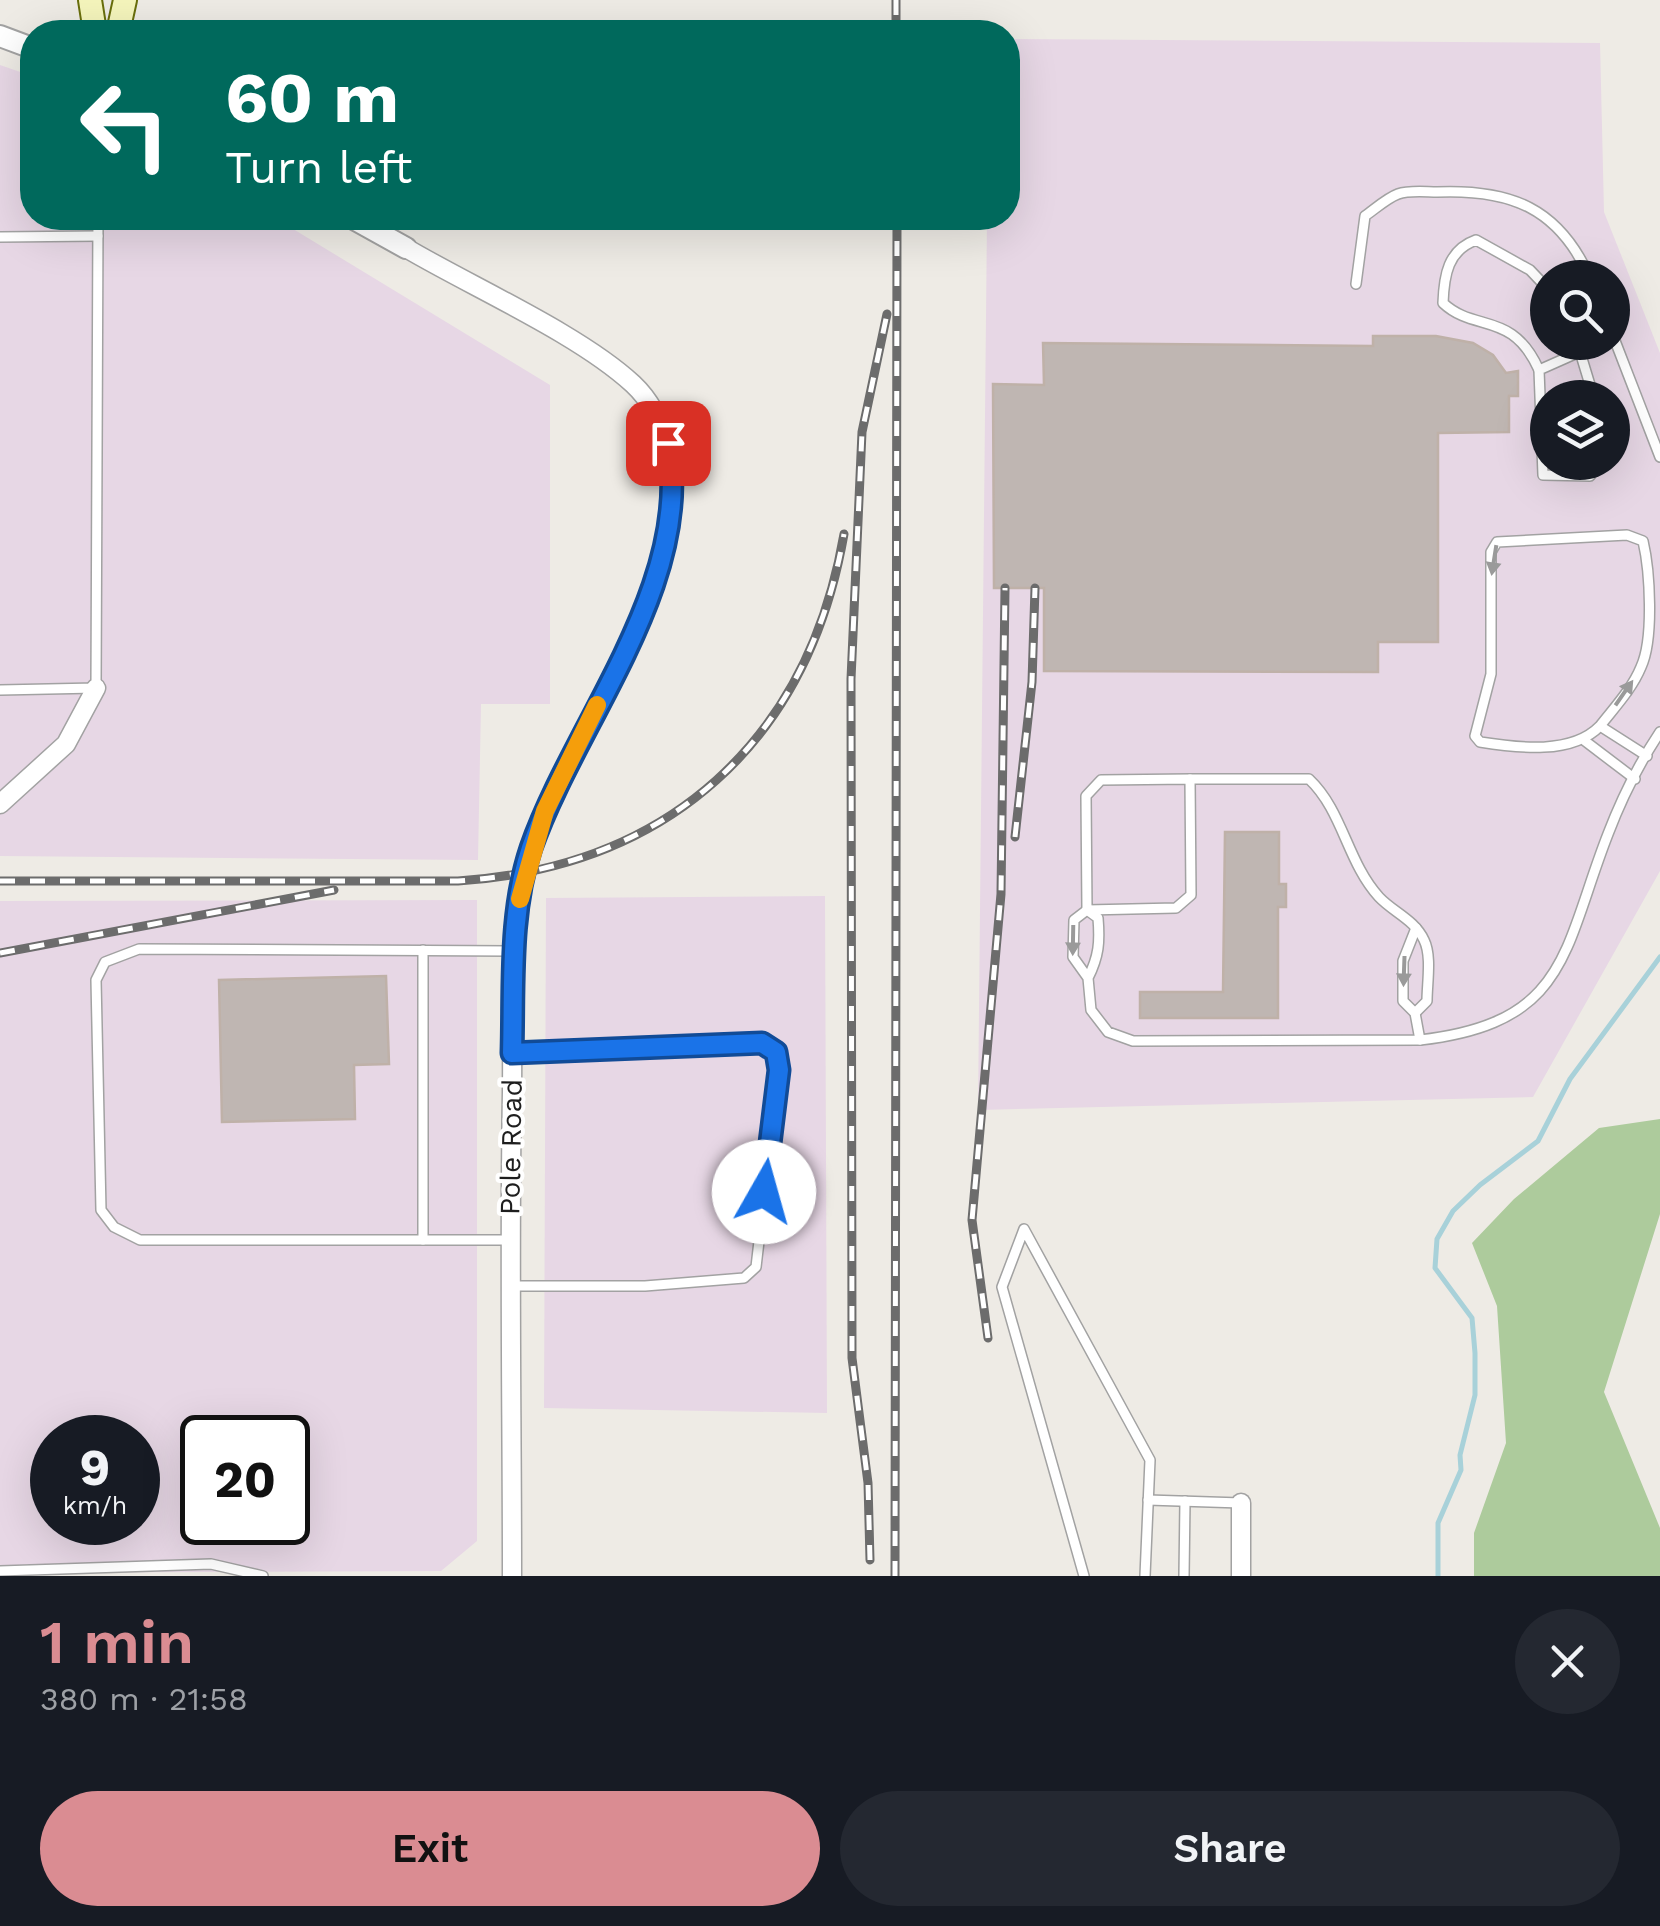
<!DOCTYPE html>
<html lang="en">
<head>
<meta charset="utf-8">
<style>
	:root { --surface:#171b24; --page:#242831; --text:#f1f3f6; --muted:#9ea1a6; --accent:#da8c92 }
	body { margin:0; font-family:"Work Sans",sans-serif; background:var(--page); color:var(--text); height:100vh; display:flex; flex-direction:column; font-size:38px; white-space:nowrap }
	* { box-sizing:border-box; margin:0 }
	p { font-size:32px; color:var(--muted) }
	.icon { flex:none; width:55px; height:55px; fill:none; stroke:currentColor; stroke-width:2; stroke-linecap:round; stroke-linejoin:round }
	.map { position:relative; height:1576px; overflow:hidden }
	.panel { display:flex; flex-direction:column; background:var(--surface); flex:1 }
	.panel>* { flex:none }
	.guide { position:absolute; left:20px; top:20px; width:1000px; height:210px; border-radius:40px; box-shadow:0 10px 40px #0002; background:#00695c; color:#fff; overflow:hidden }
	.tools { position:absolute; left:1530px; top:260px; display:grid; gap:20px }
	.tools a { display:grid; place-items:center; width:100px; height:100px; border-radius:50%; background:var(--surface); box-shadow:0 10px 40px #0002; font-size:50px }
	.speed { position:absolute; left:30px; top:1415px; display:flex; gap:20px; font-size:50px; font-weight:700; text-align:center }
	.speed>* { display:grid; place-content:center; width:130px; height:130px; border-radius:50%; background:var(--surface); box-shadow:0 10px 40px #0002; line-height:1 }
	.speed small { font-size:25px; font-weight:400 }
	.speed .limit { border:5px solid #111; border-radius:15px; background:#fff; color:#111 }
	.pin { position:absolute; display:grid; place-items:center; width:85px; height:85px; color:#fff; margin:-42px; border-radius:20px; box-shadow:0 5px 15px #0006 }
	.me { position:absolute; width:110px; margin:-55px; rotate:7deg; stroke-linejoin:round; filter:drop-shadow(0 0 8px #0008) }
	.turn { display:flex; align-items:center; gap:35px; height:210px; padding:0 40px; font-size:45px }
	.turn .icon { width:130px; height:130px; stroke-width:2.5 }
	.turn b { display:block; font-size:70px; line-height:85px }
	.round { display:grid; place-items:center; flex:none; width:105px; height:105px; border-radius:52px; background:var(--page) }
	.overview { display:flex; align-items:center; justify-content:space-between; height:170px; padding:0 40px }
	h1 { font-size:60px; font-weight:600; line-height:75px; color:var(--accent) }
	.action { display:flex; gap:20px; margin-top:auto; padding:20px 40px }
	.action a { flex:1; height:115px; border-radius:60px; background:var(--accent); color:#111; font-size:40px; font-weight:600; line-height:115px; text-align:center }
	.action a+a { background:var(--page); color:var(--text) }
	.map>svg:first-child { display:block }
	.industrial { fill:#e7d7e5; fill-rule:evenodd }
	.forest { fill:#adcb9c }
	.lines { fill:none; stroke-linecap:round; stroke-linejoin:round }
	.stream { stroke:#a8d1d9; stroke-width:5 }
	.building { fill:#bfb6b2; stroke:#bfb1a8; stroke-width:2.5 }
	.service-casing { stroke:#a2a2a2; stroke-width:12 }
	.minor-casing { stroke:#a2a2a2; stroke-width:21 }
	.tertiary-casing { stroke:#a2a2a2; stroke-width:24 }
	.secondary-casing { stroke:#696e0c; stroke-width:26 }
	.service { stroke:#fff; stroke-width:9 }
	.minor { stroke:#fff; stroke-width:18 }
	.tertiary { stroke:#fff; stroke-width:20 }
	.secondary { stroke:#f5f5bc; stroke-width:22 }
	.rail-casing { stroke:#6c6c6c; stroke-width:9 }
	.rail { stroke:#fff; stroke-width:5; stroke-dasharray:15; stroke-linecap:butt }
	.oneway { fill:#9a9a9a }
	.route-casing { stroke:#114b97; stroke-width:25 }
	.route { stroke:#1a73e8; stroke-width:18 }
	.slow { stroke:#f59e0b; stroke-width:18 }
	.labels { text-anchor:middle; dominant-baseline:central; stroke-width:8; stroke-linejoin:round; paint-order:stroke }
	.street-label { font-size:28px; fill:#1e1e1e; stroke:#fff }
</style>
</head>
<body>
<div class="map">
<svg width="1660" height="1576" viewBox="0 0 1660 1576">
	<rect width="100%" height="100%" fill="#eeebe5"/>
	<g class="industrial">
		<path d="M1008 39 1600 43 1604 212 1660 353V871L1533 1097 978 1110 987 218H1008ZM1548 278H1612V342H1548ZM1548 398H1612V462H1548Z"/>
		<polygon points="0,65 32,76 32,218 275,218 550,385 550,704 481,704 478,860 0,856"/>
		<polygon points="825,896 827,1413 544,1408 546,898"/>
		<path d="M477 900V1541L441 1571 0 1573V901ZM52 1438H138V1522H52ZM202 1438H288V1522H202Z"/>
	</g>
	<polygon class="forest" points="1660,1119 1660,1214 1604,1392 1660,1528 1660,1576 1474,1576 1474,1533 1506,1443 1497,1306 1472,1243 1514,1199 1599,1128"/>
	<g class="lines">
		<polyline class="stream" points="1438,1576 1438,1523 1461,1470 1460,1455 1475,1395 1475,1353 1472,1318 1435,1268 1437,1239 1453,1211 1480,1185 1538,1141 1570,1079 1660,957"/>
	</g>
	<g class="building">
		<polygon points="1373,336 1436,336 1473,343 1493,355 1506,373 1518,371 1518,396 1509,396 1509,432 1438,433 1438,642 1378,642 1378,672 1044,671 1044,588 994,588 993,384 1044,385 1043,343 1373,346"/>
		<polygon points="1225,832 1279,832 1279,884 1286,884 1286,907 1278,907 1278,1018 1140,1018 1140,992 1223,992"/>
		<polygon points="386,976 389,1064 354,1065 355,1119 222,1122 219,980"/>
	</g>
	<g class="lines">
		<defs>
			<g id="service">
				<polyline points="0,237 98,236"/>
				<path d="M1356 284 1365 216C1375 209 1387 198 1398 194 1409 190 1426 192 1437 192 1511 189 1559 208 1590 278"/>
				<polyline points="1612,333 1660,457"/>
				<polyline points="1577,342 1594,398"/>
				<path d="M1539 370C1512 310 1475 333 1443 303 1444 275 1448 250 1476 240L1530 270 1548 289"/>
				<polyline points="1601,462 1590,476 1543,475 1539,370 1602,342"/>
				<polyline points="0,690 96,688 98,218"/>
				<path d="M1600 726C1572 755 1518 748 1480 742L1475 736 1491 674V552L1497 542 1627 535 1643 541C1650 571 1654 639 1641 667 1632 689 1614 708 1600 726L1647 756"/>
				<polyline points="1585,741 1635,779"/>
				<polygon points="1190,779 1191,895 1176,908 1087,910 1086,796 1101,780"/>
				<path d="M1190 779H1309C1343 811 1347 862 1379 897 1393 912 1415 920 1424 940 1432 956 1427 983 1427 1001L1415 1013"/>
				<polyline points="1416,928 1403,961 1403,1001 1415,1013 1420,1040"/>
				<polyline points="423,950 423,1240"/>
				<path d="M1088 978C1099 956 1100 942 1098 918L1087 910 1074 920 1073 957 1088 978 1091 1010 1108 1032 1133 1041 1420 1040C1569 1023 1563 949 1608 834 1621 800 1640 762 1660 732"/>
				<polyline points="510,1240 140,1240 114,1227 101,1210 96,980 105,962 139,949 515,951"/>
				<polyline points="511,1286 645,1286 744,1278 756,1267 779,1070 776,1052 762,1043 513,1053"/>
				<polyline points="1148,1500 1241,1503"/>
				<polyline points="0,1571 211,1564 263,1576"/>
				<polyline points="1084,1576 1002,1287 1024,1229 1150,1460 1145,1576"/>
				<polyline points="1184,1576 1185,1501"/>
			</g>
			<g id="minor">
				<path d="M406 248C472 287 579 334 633 384 649 399 661 421 667 442 706 563 560 742 528 859 508 933 513 1015 512 1092 509 1253 512 1415 512 1576"/>
				<polyline points="0,804 66,744 96,688"/>
				<polyline points="1241,1503 1241,1576"/>
			</g>
			<g id="tertiary">
				<polyline points="0,36 32,48"/>
				<polyline points="352,218 406,248"/>
			</g>
			<g id="secondary">
				<polyline points="90,0 95,32"/>
				<polyline points="118,32 125,0"/>
			</g>
		</defs>
		<use href="#service" class="service-casing"/>
		<use href="#minor" class="minor-casing"/>
		<use href="#tertiary" class="tertiary-casing"/>
		<use href="#secondary" class="secondary-casing"/>
		<use href="#service" class="service"/>
		<use href="#minor" class="minor"/>
		<use href="#tertiary" class="tertiary"/>
		<use href="#secondary" class="secondary"/>
		<defs>
			<g id="rail">
				<polyline points="896,0 896,32"/>
				<polyline points="1015,837 1032,682 1035,588"/>
				<path d="M0 881H458C668 867 808 742 844 534"/>
				<polyline points="0,953 334,890"/>
				<polyline points="988,1338 972,1220 1001,894 1005,588"/>
				<polyline points="870,1560 868,1483 852,1358 851,679 862,432 887,314"/>
				<polyline points="895,1576 897,218"/>
			</g>
		</defs>
		<use href="#rail" class="rail-casing"/>
		<use href="#rail" class="rail"/>
	</g>
	<defs><path id="oneway-solid" d="M-6-.8H1V-3.2L6.5 0L1 3.2V.8H-6Z" transform="scale(2.5)"/></defs>
	<g class="oneway">
		<use href="#oneway-solid" transform="translate(1494 560) rotate(99)"/>
		<use href="#oneway-solid" transform="translate(1624 693) rotate(-55)"/>
		<use href="#oneway-solid" transform="translate(1073 940) rotate(91)"/>
		<use href="#oneway-solid" transform="translate(1404 971) rotate(92)"/>
	</g>
	<g class="lines">
		<defs>
			<path id="route" d="M668 443C695 583 575 722 531 848 509 913 514 986 512 1053L762 1043 776 1052 779 1070 764 1192"/>
		</defs>
		<use href="#route" class="route-casing"/>
		<use href="#route" class="route"/>
		<polyline class="slow" points="520,899 545,811 597,705"/>
	</g>
	<g class="labels">
		<g class="street-label">
			<text transform="translate(511 1147) rotate(-89)">Pole Road</text>
		</g>
	</g>
</svg>
<div class="tools">
<a><svg class="icon" aria-label="search" viewBox="0 0 24 24"><circle cx="10" cy="10" r="6"/><path d="M15 15l6 6"/></svg></a>
<a><svg class="icon" aria-label="layers" viewBox="0 0 24 24"><path d="M12 4l9 5-9 5-9-5zM3 14l9 5 9-5"/></svg></a>
</div>
<div class="speed"><div>9<small>km/h</small></div><div class="limit">20</div></div>
<div class="pin" style="left:668px;top:443px;background:#d93025"><svg class="icon" aria-label="arrive" viewBox="0 0 24 24"><path d="M6 21V4h12l-3 4 3 4H6"/></svg></div>
<svg class="me" style="left:764px;top:1192px" viewBox="-20 -20 40 40"><circle r="19" fill="#fff"/><path d="M0-13L10 11 0 6-10 11z" fill="#1a73e8"/></svg>
<div class="guide">
<div class="turn"><svg class="icon" aria-label="left" viewBox="0 0 24 24"><path d="M17 20v-9H6M10 6l-5 5 5 5"/></svg><div><b>60 m</b>Turn left</div></div>
</div>
</div>
<section class="panel">
<div class="overview"><div><h1>1 min</h1><p>380 m · 21:58</p></div><a class="round"><svg class="icon" aria-label="close" viewBox="0 0 24 24"><path d="M6 6l12 12M18 6L6 18"/></svg></a></div>
<div class="action"><a>Exit</a><a>Share</a></div>
</section>
</body>
</html>
